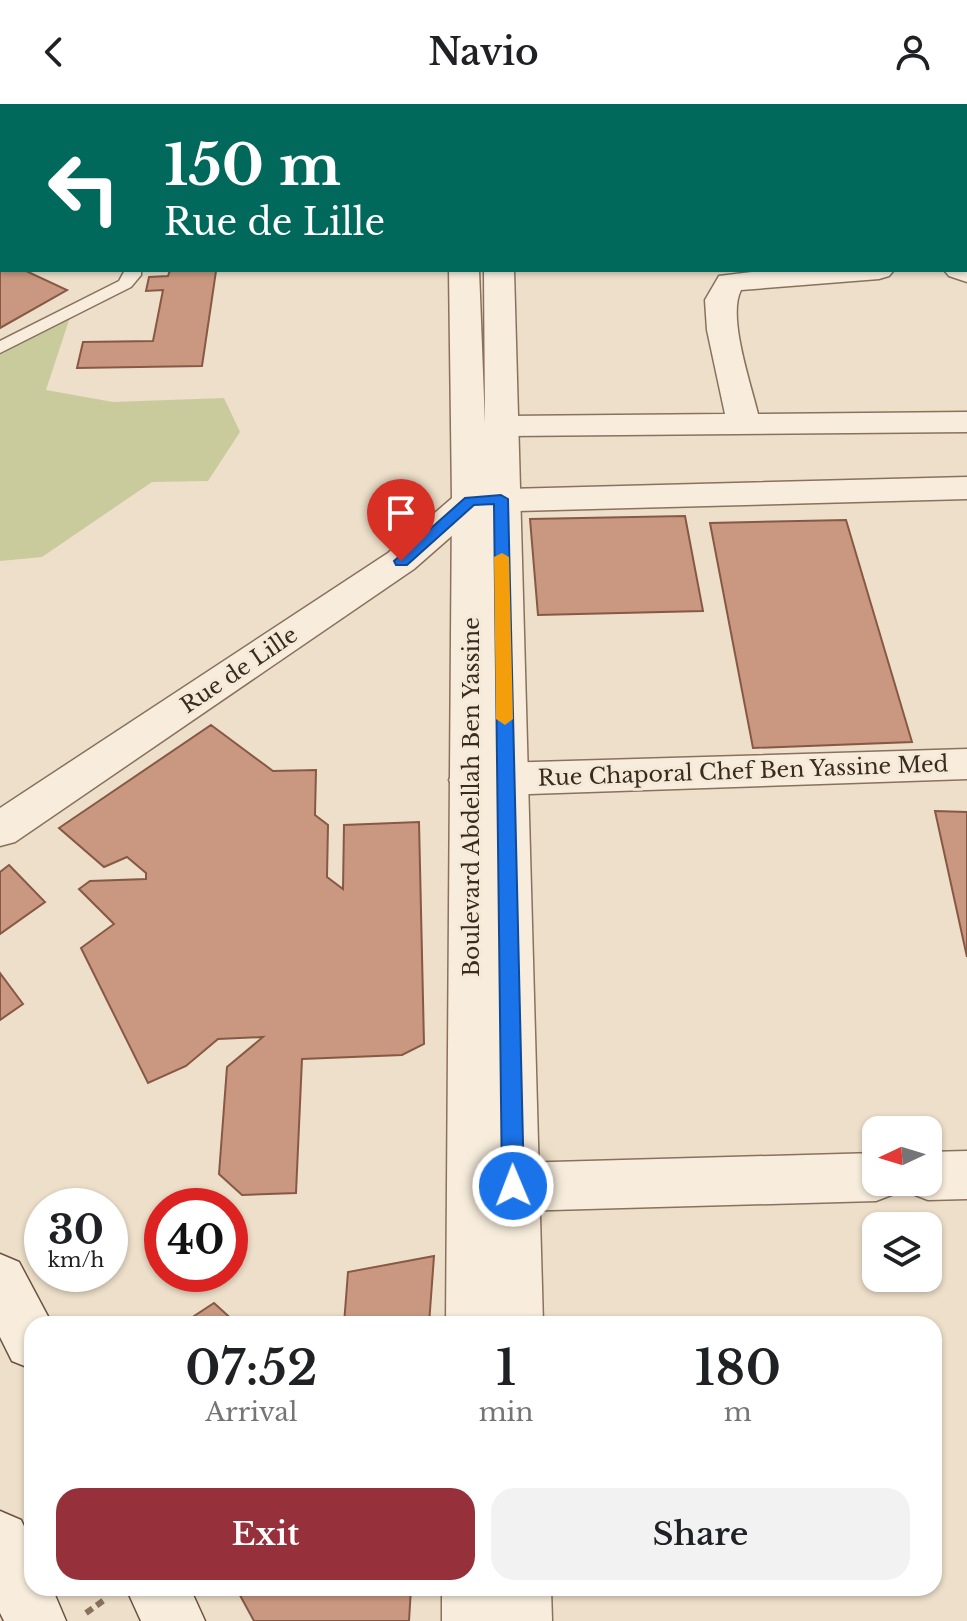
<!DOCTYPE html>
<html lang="en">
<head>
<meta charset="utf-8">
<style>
	:root { --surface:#fff; --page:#f2f2f2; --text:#202124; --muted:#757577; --accent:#96303a }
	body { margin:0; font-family:"Libre Baskerville",serif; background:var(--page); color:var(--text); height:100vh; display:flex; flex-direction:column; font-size:30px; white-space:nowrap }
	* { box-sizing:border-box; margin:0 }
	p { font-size:26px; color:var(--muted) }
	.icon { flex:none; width:44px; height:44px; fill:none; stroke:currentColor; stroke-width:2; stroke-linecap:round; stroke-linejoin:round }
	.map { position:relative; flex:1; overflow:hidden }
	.panel { position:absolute; left:24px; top:1212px; width:918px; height:280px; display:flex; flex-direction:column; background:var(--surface); border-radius:24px; box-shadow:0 2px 6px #0004 }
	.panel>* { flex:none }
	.top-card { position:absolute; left:0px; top:0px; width:968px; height:168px; box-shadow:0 2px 6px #0004; background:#00695c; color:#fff; overflow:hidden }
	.needle { width:52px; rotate:266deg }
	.controls { position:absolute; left:862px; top:1012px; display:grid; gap:16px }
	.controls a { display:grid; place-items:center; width:80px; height:80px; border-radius:16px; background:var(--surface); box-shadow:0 2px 6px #0004; font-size:40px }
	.speed { position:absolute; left:24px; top:1084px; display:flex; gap:16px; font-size:40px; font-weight:700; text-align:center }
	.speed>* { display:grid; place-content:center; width:104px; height:104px; border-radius:50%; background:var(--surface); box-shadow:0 2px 6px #0004; line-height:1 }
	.speed small { font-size:20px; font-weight:400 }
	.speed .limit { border:12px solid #d22; background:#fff; color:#111 }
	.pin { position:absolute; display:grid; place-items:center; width:68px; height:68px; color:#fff; margin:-82px -34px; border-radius:50% 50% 50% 0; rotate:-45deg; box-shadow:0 0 8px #0007 }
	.pin .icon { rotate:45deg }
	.me { position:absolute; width:88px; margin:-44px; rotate:359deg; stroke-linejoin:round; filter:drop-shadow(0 0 6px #0008) }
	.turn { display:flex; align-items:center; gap:28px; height:168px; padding:0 32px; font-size:36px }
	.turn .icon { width:104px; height:104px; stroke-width:2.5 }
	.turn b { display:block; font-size:56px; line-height:68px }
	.eta { display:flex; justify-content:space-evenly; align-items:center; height:136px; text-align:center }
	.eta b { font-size:48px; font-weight:600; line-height:56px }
	.cta { display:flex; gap:16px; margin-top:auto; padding:16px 32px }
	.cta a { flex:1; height:92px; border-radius:24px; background:var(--accent); color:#fff; font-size:32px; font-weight:600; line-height:92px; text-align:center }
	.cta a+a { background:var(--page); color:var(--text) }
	header { display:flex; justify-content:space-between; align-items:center; height:104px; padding:0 32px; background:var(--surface); font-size:36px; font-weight:600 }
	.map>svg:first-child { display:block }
	.green { fill:#cacb9d }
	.building { fill:#ca9880; stroke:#875945; stroke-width:2 }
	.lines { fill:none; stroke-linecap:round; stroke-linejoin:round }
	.service-casing { stroke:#89715e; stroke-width:3 }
	.minor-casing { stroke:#89715e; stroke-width:3 }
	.tertiary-casing { stroke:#89715e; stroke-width:3 }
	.secondary-casing { stroke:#6b5241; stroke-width:3 }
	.path { stroke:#89715e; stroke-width:6; stroke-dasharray:8 5; stroke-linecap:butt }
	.service { fill:#f8eddc; fill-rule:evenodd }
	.minor { fill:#f8eddc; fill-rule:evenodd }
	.tertiary { fill:#f8eddc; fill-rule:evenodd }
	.secondary { fill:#f8eddc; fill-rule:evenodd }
	.route { fill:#1a73e8; stroke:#114b97; stroke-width:2 }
	.slow { fill:#f59e0b }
	.labels { text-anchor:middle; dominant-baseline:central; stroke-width:6; stroke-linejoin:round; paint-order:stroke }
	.street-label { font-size:22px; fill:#3a2b21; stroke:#f5ead8 }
</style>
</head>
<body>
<header><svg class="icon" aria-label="back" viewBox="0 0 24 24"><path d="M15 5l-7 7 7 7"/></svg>Navio<svg class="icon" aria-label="person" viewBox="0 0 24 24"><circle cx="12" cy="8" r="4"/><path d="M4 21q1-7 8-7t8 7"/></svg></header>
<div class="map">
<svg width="967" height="1517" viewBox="0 0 967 1517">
	<rect width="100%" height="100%" fill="#eddfc9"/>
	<polygon class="green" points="71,210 46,286 113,298 224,294 240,328 208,377 152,378 42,453 0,457 0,251"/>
	<g class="building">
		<polygon points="655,0 747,0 748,2 656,2"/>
		<polygon points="0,154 2,166 24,166 67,186 0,224"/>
		<polygon points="170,166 258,166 216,167 202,262 77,264 83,238 153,237 163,186 146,187 149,173 168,172"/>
		<polygon points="685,412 703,507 538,511 530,415"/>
		<polygon points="846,416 912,638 753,644 710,419"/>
		<polygon points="211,621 273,667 316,666 315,711 328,721 327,773 343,785 344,721 419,718 424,940 402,951 302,955 296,1089 242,1091 219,1070 227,963 263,933 218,935 186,962 148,979 81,844 114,820 79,785 90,777 146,775 146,769 127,753 104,763 59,724"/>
		<polygon points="935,707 967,708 967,853"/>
		<polygon points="9,761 45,798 0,830 0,768"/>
		<polygon points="0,869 23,900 0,916"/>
		<polygon points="434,1152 429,1220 344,1220 348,1168"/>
		<polygon points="214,1199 237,1220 182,1220"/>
		<polygon points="236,1484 411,1484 409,1517 254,1517"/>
	</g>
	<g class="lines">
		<defs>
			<polygon id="service" points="125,166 141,166 141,171 131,183 0,249 0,237 119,177"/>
			<g id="minor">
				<rect x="966" y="23" width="1" height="16"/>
				<polygon points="967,159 967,178 949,172 944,166 966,166"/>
				<path d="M768 166H894L889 172 879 175 741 186C727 212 751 280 758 310L967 308V328L500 332 488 329 483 322 488 315 500 312 725 310 707 226 705 196 719 172Z"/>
				<polygon points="967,373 967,395 479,408 414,465 15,738 0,742 0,704 388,449 458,389 470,386"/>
				<polygon points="967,645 967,675 470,692 455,687 449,676 455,665 470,660"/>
				<polygon points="967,1047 967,1095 928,1096 910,1089 905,1078 928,1078 928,1048"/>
				<polygon points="876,1049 876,1078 900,1078 894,1090 876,1097 479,1108 461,1101 453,1084 461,1067 479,1060"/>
			</g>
			<g id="tertiary">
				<rect x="448" y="0" width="26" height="2"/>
				<polygon points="484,0 510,0 511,2 485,2"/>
				<polygon points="449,166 479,166 485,320 484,166 514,166 543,1220 446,1220 452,397"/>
				<polygon points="442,1484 551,1484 552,1517 442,1517"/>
			</g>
			<g id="secondary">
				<polygon points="0,1150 19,1158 52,1220 32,1220 32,1265 12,1257 0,1233"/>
				<polygon points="0,1407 21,1416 32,1439 32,1484 52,1484 66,1517 4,1517 0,1509"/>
				<polygon points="126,1484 190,1484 205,1517 141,1517"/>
			</g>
		</defs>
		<use href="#service" class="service-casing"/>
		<use href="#minor" class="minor-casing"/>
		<use href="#tertiary" class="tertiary-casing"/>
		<use href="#secondary" class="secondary-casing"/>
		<polyline class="path" points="86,1509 107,1494"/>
		<use href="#service" class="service"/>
		<use href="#minor" class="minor"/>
		<use href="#tertiary" class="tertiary"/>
		<use href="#secondary" class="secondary"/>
	</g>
	<polygon class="route" points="501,391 508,395 524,1082 521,1089 513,1092 505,1089 502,1082 494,400 474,401 407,461 396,461 394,457 465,394"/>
	<polygon class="slow" points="502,449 509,453 513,615 505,621 496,615 494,453"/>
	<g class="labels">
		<g class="street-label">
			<text transform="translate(239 566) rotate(-34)">Rue de Lille</text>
			<text transform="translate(743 667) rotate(-2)">Rue Chaporal Chef Ben Yassine Med</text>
			<text transform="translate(471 693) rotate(-90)">Boulevard Abdellah Ben Yassine</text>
		</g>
	</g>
</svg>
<div class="controls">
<a><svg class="needle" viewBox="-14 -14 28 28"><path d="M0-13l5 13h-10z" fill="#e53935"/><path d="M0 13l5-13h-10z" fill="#757577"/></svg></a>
<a><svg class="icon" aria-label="layers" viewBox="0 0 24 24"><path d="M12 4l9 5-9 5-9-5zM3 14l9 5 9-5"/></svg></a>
</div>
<div class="speed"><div>30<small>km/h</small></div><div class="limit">40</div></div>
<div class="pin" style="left:401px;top:457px;background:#d93025"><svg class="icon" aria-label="arrive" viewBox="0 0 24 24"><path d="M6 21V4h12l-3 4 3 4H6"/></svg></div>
<svg class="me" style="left:513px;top:1082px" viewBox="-20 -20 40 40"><circle r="17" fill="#1a73e8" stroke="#fff" stroke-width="3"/><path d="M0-11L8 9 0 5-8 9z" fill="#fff"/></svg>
<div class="top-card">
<div class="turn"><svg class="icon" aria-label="left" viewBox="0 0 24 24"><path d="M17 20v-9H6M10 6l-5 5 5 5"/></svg><div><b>150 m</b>Rue de Lille</div></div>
</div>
<section class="panel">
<div class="eta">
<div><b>07:52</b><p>Arrival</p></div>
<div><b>1</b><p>min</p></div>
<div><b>180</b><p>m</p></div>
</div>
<div class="cta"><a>Exit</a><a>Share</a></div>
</section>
</div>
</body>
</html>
